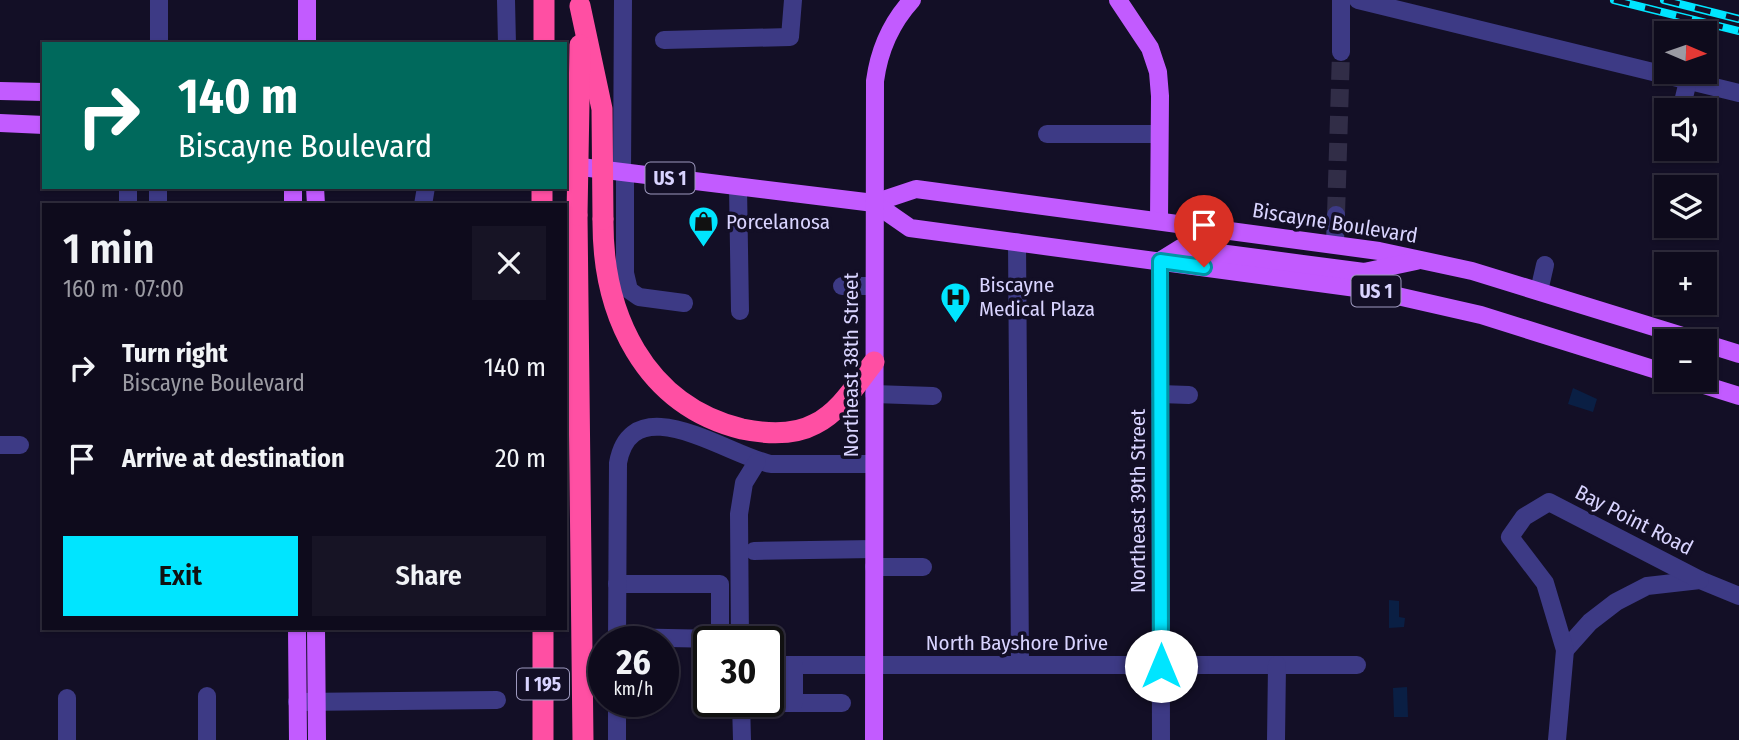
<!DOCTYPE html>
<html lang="en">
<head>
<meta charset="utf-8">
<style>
	:root { --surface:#0e0b1c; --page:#171425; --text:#f1f3f6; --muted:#9b9ba3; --line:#2e2b3b; --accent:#00e5ff }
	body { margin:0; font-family:"Fira Sans Condensed",sans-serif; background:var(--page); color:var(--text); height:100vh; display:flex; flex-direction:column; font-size:26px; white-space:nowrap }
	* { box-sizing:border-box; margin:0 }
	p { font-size:23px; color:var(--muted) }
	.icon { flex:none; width:38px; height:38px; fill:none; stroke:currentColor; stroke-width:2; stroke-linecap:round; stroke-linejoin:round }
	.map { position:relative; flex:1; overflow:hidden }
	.sheet { position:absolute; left:42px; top:203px; width:525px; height:427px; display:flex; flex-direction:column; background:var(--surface); border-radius:0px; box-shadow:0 2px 5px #0004,0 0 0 2px var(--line) }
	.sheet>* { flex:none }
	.banner { position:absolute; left:42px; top:42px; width:525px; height:147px; border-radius:0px; box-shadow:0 2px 5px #0004,0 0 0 2px var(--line); background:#00695c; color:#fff; overflow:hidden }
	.needle { width:46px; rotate:92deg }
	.fabs { position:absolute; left:1654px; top:21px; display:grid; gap:14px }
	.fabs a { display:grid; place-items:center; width:63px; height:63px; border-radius:0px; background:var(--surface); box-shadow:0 2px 5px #0004,0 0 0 2px var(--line); font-size:35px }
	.speed { position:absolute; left:588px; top:626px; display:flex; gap:14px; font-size:35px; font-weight:700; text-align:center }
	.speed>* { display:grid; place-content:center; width:91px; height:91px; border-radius:50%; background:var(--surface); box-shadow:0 2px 5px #0004,0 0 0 2px var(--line); line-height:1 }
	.speed small { font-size:18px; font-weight:400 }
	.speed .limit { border:4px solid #111; border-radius:10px; background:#fff; color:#111 }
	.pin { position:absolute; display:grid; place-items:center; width:60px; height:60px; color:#fff; margin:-72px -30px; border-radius:50% 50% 50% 0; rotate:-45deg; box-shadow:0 0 7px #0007 }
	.pin .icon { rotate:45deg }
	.me { position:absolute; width:77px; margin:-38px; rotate:0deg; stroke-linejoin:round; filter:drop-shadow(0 0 5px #0008) }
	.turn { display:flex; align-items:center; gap:24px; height:147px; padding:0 21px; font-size:32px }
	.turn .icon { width:91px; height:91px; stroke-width:2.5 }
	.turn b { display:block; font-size:49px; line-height:60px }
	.round { display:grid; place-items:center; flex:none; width:74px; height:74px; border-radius:0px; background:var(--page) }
	.summary { display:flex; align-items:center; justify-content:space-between; height:119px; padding:0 21px }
	h1 { font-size:42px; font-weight:600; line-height:52px }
	.cta { display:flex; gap:14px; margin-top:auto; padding:14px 21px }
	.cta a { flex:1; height:80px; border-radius:0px; background:var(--accent); color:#111; font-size:28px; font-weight:600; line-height:80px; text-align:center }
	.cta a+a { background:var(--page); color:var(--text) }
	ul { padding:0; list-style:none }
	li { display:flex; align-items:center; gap:21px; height:91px; padding:0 21px }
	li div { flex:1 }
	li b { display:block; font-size:26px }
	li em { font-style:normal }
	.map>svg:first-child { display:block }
	.water { fill:#0a1f44 }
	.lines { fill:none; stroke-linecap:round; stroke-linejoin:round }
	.minor-tunnel { stroke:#312d47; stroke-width:18; stroke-dasharray:18 9; stroke-linecap:butt }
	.minor { stroke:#3d3a85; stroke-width:18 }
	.major { stroke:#c25bff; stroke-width:18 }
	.highway { stroke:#ff4fa3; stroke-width:21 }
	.rail-casing { stroke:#00e5ff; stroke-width:8 }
	.rail { stroke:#130f26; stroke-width:5; stroke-dasharray:16; stroke-linecap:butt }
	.highway-bridge { stroke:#ff4fa3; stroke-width:21 }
	.route-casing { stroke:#0095a6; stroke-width:18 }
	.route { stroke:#00e5ff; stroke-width:12 }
	.labels { text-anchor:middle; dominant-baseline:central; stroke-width:7; stroke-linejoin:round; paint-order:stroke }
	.shield { fill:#130f26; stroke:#9e99be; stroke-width:2 }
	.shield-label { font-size:19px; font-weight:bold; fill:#d9d4ff }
	.poi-label { font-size:21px; fill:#d9d4ff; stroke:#130f26; text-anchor:start }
	.street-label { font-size:21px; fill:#d9d4ff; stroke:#130f26 }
</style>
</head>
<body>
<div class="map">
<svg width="1739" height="740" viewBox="0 0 1739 740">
	<rect width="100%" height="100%" fill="#130f26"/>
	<g class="water">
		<polygon points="1573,388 1597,399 1593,412 1568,404"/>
		<polygon points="1389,600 1399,601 1399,617 1405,618 1404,627 1389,628"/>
		<polygon points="1407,687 1408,717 1394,717 1393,688"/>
	</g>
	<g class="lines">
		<polyline class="minor-tunnel" points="1336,215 1341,52"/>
		<g class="minor">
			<polyline points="159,0 159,44"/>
			<polyline points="506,0 507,44"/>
			<polyline points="1358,0 1739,93"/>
			<polyline points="664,40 790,37 793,0"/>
			<polyline points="1341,52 1341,0"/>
			<polyline points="1681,110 1688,81"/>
			<polyline points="1047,134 1159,134"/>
			<polyline points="622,173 623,0"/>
			<polyline points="625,173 625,273 629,290 639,297 684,303"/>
			<polyline points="128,187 128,205"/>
			<polyline points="158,187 158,205"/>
			<polyline points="738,187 740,311"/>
			<polyline points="423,205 426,187"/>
			<polyline points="1017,242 1020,665"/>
			<polyline points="1335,243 1336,215"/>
			<polyline points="1160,261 1161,740"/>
			<polyline points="842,286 874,286"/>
			<polyline points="1539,291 1545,265"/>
			<polyline points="874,394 933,396"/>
			<polyline points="1160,394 1189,395"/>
			<polyline points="0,445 20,445"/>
			<polyline points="754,551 874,549"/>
			<polyline points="874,567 923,567"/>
			<polyline points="617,584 720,584 720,639 740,640"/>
			<polyline points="617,637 720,639"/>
			<path d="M617 642 618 463C632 385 729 456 771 464H874"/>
			<polyline points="740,642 739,514 744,483 757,462"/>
			<polyline points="1565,650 1590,622 1616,602 1647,586 1700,580 1739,596"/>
			<polyline points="768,665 1357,665"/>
			<polyline points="297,702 497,700"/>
			<polyline points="617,702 617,740"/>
			<polyline points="741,702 742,740"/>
			<polyline points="741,703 842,703"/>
			<polyline points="794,703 794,665"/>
			<polyline points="67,740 67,698"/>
			<polyline points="207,740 207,696"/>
			<polyline points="1276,740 1277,665"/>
			<polyline points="1557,740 1565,650 1545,583 1510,537 1524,517 1549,502 1700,580"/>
		</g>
		<g class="major">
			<polyline points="1118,0 1150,48 1158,72 1160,96 1159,221"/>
			<polyline points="307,44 307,0"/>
			<polyline points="0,91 44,92"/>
			<polyline points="0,123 44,125"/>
			<polyline points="565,165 874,203 916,189 1379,251 1472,271 1699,341"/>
			<polyline points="293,187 293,205"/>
			<polyline points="315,187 316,205"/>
			<polyline points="874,203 910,228 1371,290 1481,315 1666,373"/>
			<polyline points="1160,261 1181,248 1364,272 1416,261"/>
			<polyline points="1704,343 1739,354"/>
			<polyline points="1688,380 1739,396"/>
			<polyline points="297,628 298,740"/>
			<polyline points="316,628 317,740"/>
			<path d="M874 740 875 81C879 51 891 23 912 0"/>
		</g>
		<g class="highway">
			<polyline points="544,44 544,0"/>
			<polyline points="542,205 542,187"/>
			<polyline points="577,215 583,740"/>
			<path d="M603 219C602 314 644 405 742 429 766 434 793 436 815 424 840 412 857 383 874 362"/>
			<polyline points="543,628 543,740"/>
		</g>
		<defs>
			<g id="rail">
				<polyline points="1614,0 1739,31"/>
				<polyline points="1664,0 1739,19"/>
			</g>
		</defs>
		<use href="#rail" class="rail-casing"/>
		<use href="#rail" class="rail"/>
		<g class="highway-bridge">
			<polyline points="580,6 602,109 603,219"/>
			<polyline points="577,215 580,45"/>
		</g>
	</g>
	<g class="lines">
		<defs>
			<polyline id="route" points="1161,666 1160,261 1204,267"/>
		</defs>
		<use href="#route" class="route-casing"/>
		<use href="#route" class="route"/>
	</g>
	<defs>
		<symbol id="shop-pin" viewBox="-11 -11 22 30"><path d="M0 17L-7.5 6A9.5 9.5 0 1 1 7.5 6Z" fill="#00e5ff" stroke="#130f26"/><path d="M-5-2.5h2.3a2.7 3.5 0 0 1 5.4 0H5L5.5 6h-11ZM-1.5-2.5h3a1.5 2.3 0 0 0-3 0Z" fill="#111"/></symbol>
		<symbol id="hospital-pin" viewBox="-11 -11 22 30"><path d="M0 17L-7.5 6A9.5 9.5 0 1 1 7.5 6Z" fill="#00e5ff" stroke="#130f26"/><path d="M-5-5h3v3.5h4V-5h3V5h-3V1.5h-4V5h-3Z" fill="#111"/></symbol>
	</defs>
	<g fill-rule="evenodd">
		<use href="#shop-pin" x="686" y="204" width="35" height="47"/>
		<use href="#hospital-pin" x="938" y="280" width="35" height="47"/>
	</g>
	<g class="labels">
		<g class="shield">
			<rect x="645.5" y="162.5" width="49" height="31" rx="5"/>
			<rect x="1351.5" y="275.5" width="49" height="31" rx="5"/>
			<rect x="517" y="668.5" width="52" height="31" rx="5"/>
		</g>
		<g class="shield-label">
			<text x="670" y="178">US 1</text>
			<text x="1376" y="291">US 1</text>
			<text x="543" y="684">I 195</text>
		</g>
		<g class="poi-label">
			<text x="726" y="222">Porcelanosa</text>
			<text x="979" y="285">Biscayne<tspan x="979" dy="24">Medical Plaza</tspan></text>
		</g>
		<g class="street-label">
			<text transform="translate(1335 223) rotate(9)">Biscayne Boulevard</text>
			<text transform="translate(851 365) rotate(-90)">Northeast 38th Street</text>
			<text transform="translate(1138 501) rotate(-90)">Northeast 39th Street</text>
			<text transform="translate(1634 520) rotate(27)">Bay Point Road</text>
			<text x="1017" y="643">North Bayshore Drive</text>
		</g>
	</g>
</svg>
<div class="fabs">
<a><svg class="needle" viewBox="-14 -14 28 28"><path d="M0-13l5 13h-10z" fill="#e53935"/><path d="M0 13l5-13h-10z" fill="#9b9ba3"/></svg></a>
<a><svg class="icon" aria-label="sound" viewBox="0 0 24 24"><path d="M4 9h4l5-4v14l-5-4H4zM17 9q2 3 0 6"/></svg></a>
<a><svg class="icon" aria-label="layers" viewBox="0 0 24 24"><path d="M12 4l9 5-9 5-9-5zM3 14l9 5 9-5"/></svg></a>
<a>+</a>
<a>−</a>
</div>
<div class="speed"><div>26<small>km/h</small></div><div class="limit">30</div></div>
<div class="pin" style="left:1204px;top:267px;background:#d93025"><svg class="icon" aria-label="arrive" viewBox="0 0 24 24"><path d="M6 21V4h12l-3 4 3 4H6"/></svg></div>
<svg class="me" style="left:1161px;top:666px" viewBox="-20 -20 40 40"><circle r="19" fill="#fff"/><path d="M0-13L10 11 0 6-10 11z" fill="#00e5ff"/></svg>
<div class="banner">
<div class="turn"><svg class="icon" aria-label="right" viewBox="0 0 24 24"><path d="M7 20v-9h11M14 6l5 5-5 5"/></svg><div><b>140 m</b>Biscayne Boulevard</div></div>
</div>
<section class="sheet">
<div class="summary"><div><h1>1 min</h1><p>160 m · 07:00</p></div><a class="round"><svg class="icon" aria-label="close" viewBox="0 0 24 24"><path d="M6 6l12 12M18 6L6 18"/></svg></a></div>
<ul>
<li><svg class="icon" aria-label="right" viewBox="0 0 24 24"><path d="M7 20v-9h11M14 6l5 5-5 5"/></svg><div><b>Turn right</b><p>Biscayne Boulevard</p></div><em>140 m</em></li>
<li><svg class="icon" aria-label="arrive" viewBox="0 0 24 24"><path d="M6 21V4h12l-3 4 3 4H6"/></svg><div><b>Arrive at destination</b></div><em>20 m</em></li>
</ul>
<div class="cta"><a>Exit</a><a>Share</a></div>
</section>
</div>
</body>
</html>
